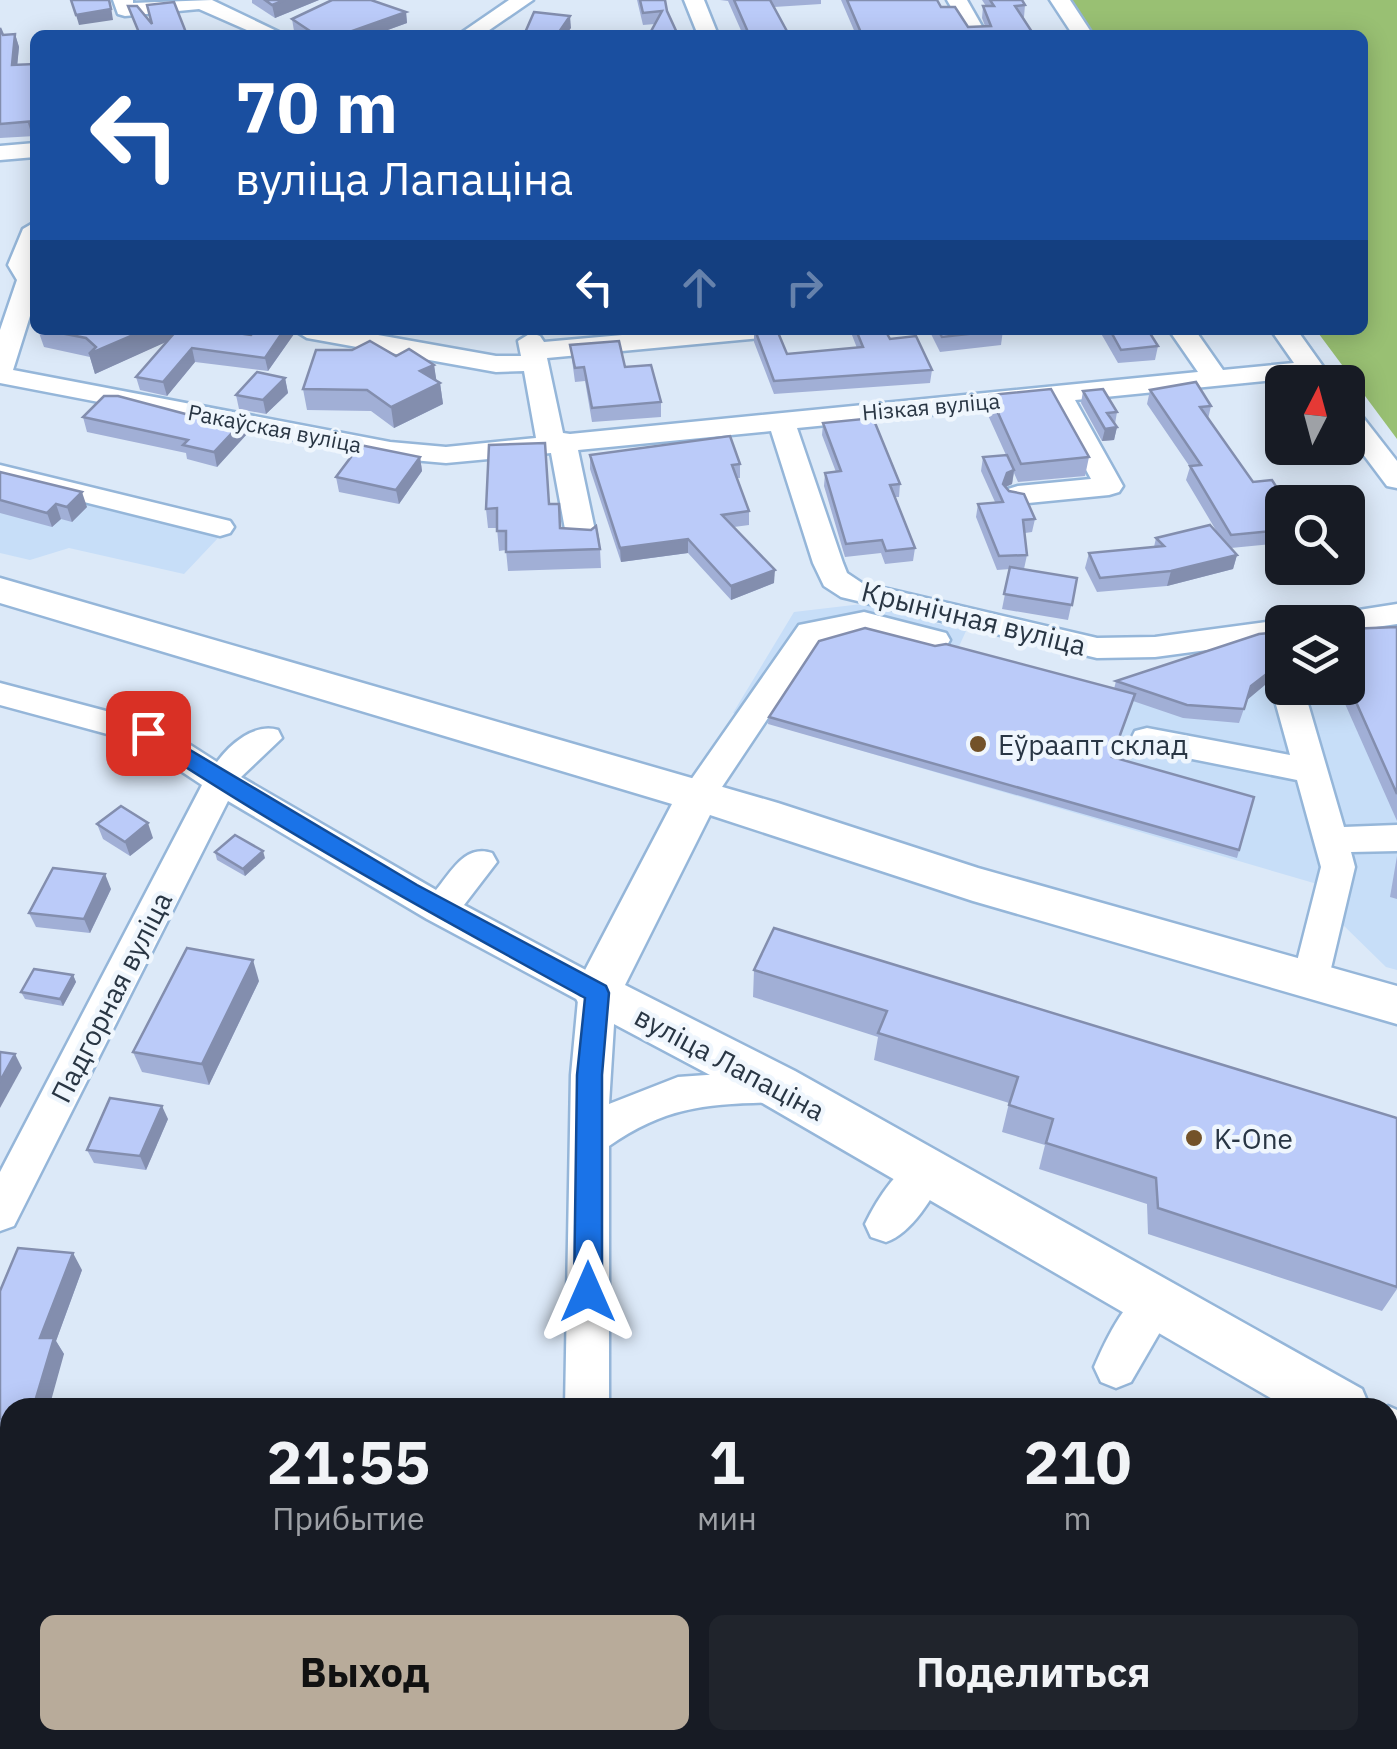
<!DOCTYPE html>
<html lang="ru">
<head>
<meta charset="utf-8">
<style>
	:root { --surface:#171b24; --page:#20242c; --text:#f1f3f6; --muted:#9ea1a6; --accent:#b8ab9a }
	body { margin:0; font-family:"IBM Plex Sans",sans-serif; background:var(--page); color:var(--text); height:100vh; display:flex; flex-direction:column; font-size:38px; white-space:nowrap }
	* { box-sizing:border-box; margin:0 }
	p { font-size:32px; color:var(--muted) }
	.icon { flex:none; width:55px; height:55px; fill:none; stroke:currentColor; stroke-width:2; stroke-linecap:round; stroke-linejoin:round }
	.map { position:relative; flex:1; overflow:hidden }
	.panel { position:absolute; left:0px; top:1398px; width:1398px; height:352px; display:flex; flex-direction:column; background:var(--surface); border-radius:30px 30px 0 0; box-shadow:0 5px 25px #0003 }
	.panel>* { flex:none }
	.top-card { position:absolute; left:30px; top:30px; width:1338px; height:305px; border-radius:15px; box-shadow:0 5px 25px #0003; background:#1a4fa0; color:#fff; overflow:hidden }
	.needle { width:65px; rotate:6deg }
	.fabs { position:absolute; left:1265px; top:365px; display:grid; gap:20px }
	.fabs a { display:grid; place-items:center; width:100px; height:100px; border-radius:15px; background:var(--surface); box-shadow:0 5px 25px #0003; font-size:50px }
	.pin { position:absolute; display:grid; place-items:center; width:85px; height:85px; color:#fff; margin:-42px; border-radius:20px; box-shadow:0 5px 15px #0006 }
	.me { position:absolute; width:110px; margin:-55px; rotate:0deg; stroke-linejoin:round; filter:drop-shadow(0 0 8px #0008) }
	.turn { display:flex; align-items:center; gap:35px; height:210px; padding:0 40px; font-size:45px }
	.turn .icon { width:130px; height:130px; stroke-width:2.5 }
	.turn b { display:block; font-size:70px; line-height:85px }
	.lanes { display:flex; align-items:center; height:95px; padding:0 40px; background:#0003; justify-content:center; gap:50px; direction:ltr }
	.lanes .off { opacity:.35 }
	.eta { display:flex; justify-content:space-evenly; align-items:center; height:170px; text-align:center }
	.eta b { font-size:60px; font-weight:800; line-height:70px }
	.button { display:flex; gap:20px; margin-top:auto; padding:20px 40px }
	.button a { flex:1; height:115px; border-radius:15px; background:var(--accent); color:#111; font-size:40px; font-weight:800; line-height:115px; text-align:center }
	.button a+a { background:var(--page); color:var(--text) }
	.map>svg:first-child { display:block }
	.built { fill:#c7def8 }
	.forest { fill:#99c073 }
	.lines { fill:none; stroke-linecap:round; stroke-linejoin:round }
	.minor-casing { stroke:#95b6d9; stroke-width:5 }
	.major-casing { stroke:#95b6d9; stroke-width:5 }
	.minor { fill:#fff; fill-rule:evenodd }
	.major { fill:#fff; fill-rule:evenodd }
	.wall { fill:#a1afd6 }
	.shaded-wall { fill:#838eae }
	.building { fill:#bbcbf9; stroke:#838eae; stroke-width:2.5 }
	.route { fill:#1a73e8; stroke:#114b97; stroke-width:2.5 }
	.poi-dot { fill:#735229; stroke:#eff6fd; stroke-width:4 }
	.labels { text-anchor:middle; dominant-baseline:central; stroke-width:9; stroke-linejoin:round; paint-order:stroke }
	.far-street-label { font-size:22px; fill:#293644; stroke:#eff6fd }
	.street-label { font-size:28px; fill:#293644; stroke:#eff6fd }
	.poi-label { font-size:28px; fill:#293644; stroke:#eff6fd; text-anchor:start }
</style>
</head>
<body>
<div class="map">
<svg width="1397" height="1749" viewBox="0 0 1397 1749">
	<rect width="100%" height="100%" fill="#dce9f8"/>
	<g class="built">
		<polygon points="0,463 125,495 234,521 184,574 69,548 30,560 0,553"/>
		<polygon points="862,604 966,631 956,653 1111,696 1282,643 1282,688 1348,688 1348,627 1397,623 1397,970 1386,967 1342,924 1348,893 733,713 794,612"/>
	</g>
	<polygon class="forest" points="1071,0 1397,0 1397,439 1316,330 1362,330 1362,35 1095,35"/>
	<g class="lines">
		<defs>
			<g id="minor">
				<polygon points="113,0 133,0 133,3 212,0 285,35 258,35 199,9 125,16 118,14"/>
				<polygon points="509,0 533,0 482,35 458,35"/>
				<polygon points="684,0 704,0 718,35 698,35"/>
				<polygon points="947,0 967,0 987,35 967,35"/>
				<polygon points="1050,0 1070,0 1093,35 1073,35"/>
				<polygon points="35,143 35,157 0,160 0,146"/>
				<polygon points="35,222 35,300 13,370 390,442 446,447 536,438 524,371 496,372 307,338 294,330 350,330 496,356 521,356 518,341 531,333 540,336 544,342 678,330 774,330 761,338 547,358 563,433 570,434 1198,372 1169,330 1195,330 1223,370 1294,363 1271,330 1297,330 1334,382 1308,382 1305,377 1075,400 1123,486 1119,492 1109,495 1018,504 1008,501 1004,495 1008,489 1018,486 1091,479 1050,403 797,428 843,563 847,573 862,583 1097,638 1155,637 1282,620 1292,622 1282,622 1282,640 1155,657 1097,658 841,597 824,586 813,563 771,431 578,450 597,540 592,546 572,546 567,540 551,453 446,463 390,458 0,383 0,330 17,280 8,265 23,229"/>
				<polygon points="1348,409 1358,411 1397,461 1397,488 1387,486 1348,434"/>
				<polygon points="0,465 230,521 234,527 230,533 220,536 0,481"/>
				<polygon points="1397,604 1397,624 1348,631 1348,622 1323,622 1327,615"/>
				<polygon points="864,612 946,633 950,640 946,647 935,650 864,632 820,640 710,805 698,808 686,805 681,796 686,787 799,625"/>
				<polygon points="1282,681 1282,688 1304,690 1344,827 1397,825 1397,851 1351,852 1355,867 1328,981 1323,991 1310,996 1297,991 1292,981 1321,867 1297,780 1147,750 1135,747 1131,739 1135,731 1147,728 1290,755 1272,690"/>
				<path d="M0 683 159 725 217 762C230 744 254 723 278 730L282 738 241 777 436 890C452 871 465 844 492 853L497 862 464 905 610 983 616 993 609 1104 678 1077 777 1070 791 1075 796 1086 791 1097 777 1102C709 1104 667 1105 609 1146V1408H565L571 1075 578 1000 427 919 228 801 14 1226 0 1231V1172L202 785 137 742 0 705Z"/>
				<path d="M926 1154 940 1159 946 1171C934 1196 912 1233 886 1242L871 1237 865 1224C877 1199 900 1163 926 1154Z"/>
				<path d="M1157 1282 1172 1287 1178 1301 1131 1382 1116 1388 1101 1382 1094 1367C1106 1339 1128 1292 1157 1282Z"/>
				<rect x="1388" y="1604" width="9" height="48"/>
				<rect x="556" y="1740" width="50" height="9"/>
				<polygon points="707,1740 757,1740 758,1749 708,1749"/>
				<polygon points="1050,1740 1100,1740 1101,1749 1051,1749"/>
			</g>
			<g id="major">
				<polygon points="0,578 778,803 978,868 1397,986 1397,1024 973,901 710,815 625,985 795,1071 1362,1389 1370,1408 1288,1408 759,1101 580,1006 573,993 672,804 0,603"/>
				<polygon points="1388,1406 1397,1410 1397,1467 1388,1463 1385,1408"/>
			</g>
		</defs>
		<use href="#minor" class="minor-casing"/>
		<use href="#major" class="major-casing"/>
		<use href="#minor" class="minor"/>
		<use href="#major" class="major"/>
	</g>
	<g class="wall">
		<polygon points="252,0 319,0 275,18 252,3"/>
		<polygon points="637,0 665,0 667,11 655,24 643,25"/>
		<polygon points="720,0 821,0 821,4 774,7 789,35 743,35 728,1"/>
		<polygon points="841,0 937,0 941,7 968,27 985,26 982,18 983,6 986,6 982,0 1022,0 1025,5 1024,17 1022,17 1034,35 856,35"/>
		<polygon points="406,12 407,23 374,35 301,35 294,31 292,19"/>
		<polygon points="0,28 3,35 15,34 19,47 17,65 35,136 0,138"/>
		<polygon points="38,330 215,330 251,335 256,330 293,330 294,334 268,371 195,362 167,396 140,390 136,377 167,341 95,374 90,357 44,347"/>
		<polygon points="754,330 787,354 857,348 850,330 885,330 890,339 932,370 930,383 774,394 754,342"/>
		<polygon points="929,330 1003,330 1001,345 940,352"/>
		<polygon points="1099,330 1148,330 1158,346 1155,360 1118,363"/>
		<polygon points="570,345 625,367 661,402 661,417 592,422 585,381 575,382"/>
		<polygon points="396,356 434,365 436,380 440,383 443,404 394,428 371,411 307,410 303,389"/>
		<polygon points="285,378 288,393 266,414 239,409 236,395"/>
		<polygon points="1150,390 1211,406 1208,419 1253,482 1282,502 1282,543 1231,548 1237,555 1233,569 1167,586 1097,592 1085,568 1089,553 1154,547 1156,538 1217,532 1186,480 1190,467 1147,404"/>
		<polygon points="1083,391 1117,412 1115,424 1117,427 1114,440 1102,441 1081,403"/>
		<polygon points="990,395 1089,457 1085,476 1018,482 1014,473 1012,484 1006,487 1035,519 1032,532 1025,533 1027,555 1024,569 1077,578 1068,620 1002,609 1010,569 997,570 976,517 978,504 995,502 981,471 983,457 1006,455 987,413"/>
		<polygon points="83,417 212,421 247,434 217,467 187,459 186,453 87,432"/>
		<polygon points="823,423 900,484 899,497 895,497 915,548 913,561 885,564 881,553 845,557 824,486 825,473 836,472 822,435"/>
		<polygon points="590,455 740,464 740,478 737,478 749,511 749,525 734,527 774,583 731,600 688,553 621,562 590,469"/>
		<polygon points="420,457 422,471 399,504 339,492 336,477"/>
		<polygon points="0,472 87,507 72,522 61,519 52,527 0,513"/>
		<polygon points="549,504 560,528 600,549 601,568 508,571 506,550 499,551 497,528 488,528 486,509"/>
		<polygon points="1397,627 1397,821 1338,688 1348,688 1348,629"/>
		<polygon points="1282,632 1282,678 1272,679 1247,700 1239,723 1183,718 1133,701 1112,758 1254,797 1237,858 768,724 769,717 935,646 1114,689 1116,681"/>
		<polygon points="97,824 153,838 130,856 103,839"/>
		<polygon points="215,852 265,858 245,876 217,860"/>
		<polygon points="1397,856 1397,899 1390,897"/>
		<polygon points="111,889 90,933 36,927 29,913"/>
		<polygon points="754,970 1397,1118 1397,1289 1382,1311 1148,1234 1147,1204 1039,1169 1045,1145 1002,1132 1009,1103 874,1060 878,1037 753,997"/>
		<polygon points="73,975 76,982 63,1006 25,999 21,992"/>
		<polygon points="259,981 209,1085 142,1072 133,1052"/>
		<polygon points="168,1119 146,1170 94,1163 87,1150"/>
		<polygon points="82,1270 56,1341 64,1354 10,1408 10,1435 0,1434 0,1291"/>
		<polygon points="1134,1740 1388,1740 1397,1749 1135,1749"/>
	</g>
	<g class="shaded-wall">
		<polygon points="110,0 113,20 79,25 76,15"/>
		<polygon points="285,0 319,0 275,18 272,5"/>
		<polygon points="406,12 407,23 374,35 341,35"/>
		<polygon points="570,16 571,28 566,35 557,35"/>
		<polygon points="15,34 19,47 16,78 12,65"/>
		<polygon points="35,121 35,136 32,136 28,123"/>
		<polygon points="145,330 182,330 175,338 95,374 89,354"/>
		<polygon points="284,330 293,330 294,334 268,371 265,358"/>
		<polygon points="192,348 195,362 167,396 163,382"/>
		<polygon points="434,365 437,384 440,383 443,404 394,428 391,407 420,371"/>
		<polygon points="285,378 288,393 266,414 263,400"/>
		<polygon points="244,420 247,434 217,467 214,452"/>
		<polygon points="1117,427 1114,440 1102,441 1105,429"/>
		<polygon points="420,457 422,471 399,504 396,490"/>
		<polygon points="1014,470 1012,484 1005,487 1003,484 1007,473"/>
		<polygon points="82,492 87,507 72,522 67,507"/>
		<polygon points="56,504 61,519 52,527 47,513"/>
		<polygon points="688,539 688,553 621,562 620,548"/>
		<polygon points="1237,555 1233,569 1167,586 1171,571"/>
		<polygon points="775,570 774,583 731,600 731,586"/>
		<polygon points="1277,666 1272,679 1247,700 1251,686"/>
		<polygon points="148,823 153,838 130,856 125,842"/>
		<polygon points="263,851 265,858 245,876 243,869"/>
		<polygon points="105,874 111,889 90,933 84,919"/>
		<polygon points="253,960 259,981 209,1085 202,1064"/>
		<polygon points="73,975 76,982 63,1006 60,999"/>
		<polygon points="15,1054 22,1068 0,1108 0,1081"/>
		<polygon points="162,1106 168,1119 146,1170 140,1156"/>
		<polygon points="73,1253 82,1270 56,1341 64,1354 49,1408 33,1408 40,1338"/>
		<polygon points="4,1479 10,1488 10,1497 0,1524 0,1489"/>
	</g>
	<g class="building">
		<polygon points="71,0 109,0 111,9 76,15"/>
		<polygon points="265,0 285,0 272,5"/>
		<polygon points="332,0 371,0 406,12 341,35 316,35 292,19"/>
		<polygon points="640,0 665,0 667,11 678,35 649,35 662,11 643,13"/>
		<polygon points="734,0 770,0 789,35 744,35 743,33 748,32"/>
		<polygon points="847,0 937,0 941,7 955,7 968,27 991,26 983,6 994,6 990,0 1022,0 1025,5 1015,6 1034,35 862,35"/>
		<polygon points="174,2 187,35 140,35 128,6 137,6 152,24 147,5"/>
		<polygon points="534,12 570,16 557,35 524,35"/>
		<polygon points="0,28 3,35 15,34 12,65 35,64 35,121 0,124"/>
		<polygon points="45,330 145,330 89,354 96,347 86,338"/>
		<polygon points="177,330 215,330 251,335 256,330 284,330 265,358 192,348 163,382 136,377"/>
		<polygon points="755,330 777,330 787,354 863,347 856,330 885,330 890,339 916,336 932,370 774,381"/>
		<polygon points="938,330 1003,330 942,337"/>
		<polygon points="1110,330 1148,330 1158,346 1121,350"/>
		<polygon points="370,341 396,356 409,349 434,365 420,371 440,383 391,407 367,390 303,389 316,350 352,350"/>
		<polygon points="619,341 625,367 651,365 661,402 592,408 584,367 575,368 570,345"/>
		<polygon points="257,372 285,378 263,400 236,395"/>
		<polygon points="1196,382 1211,406 1200,407 1253,482 1272,480 1286,502 1282,502 1282,530 1231,535 1190,466 1201,465 1150,390"/>
		<polygon points="1051,389 1089,457 1021,464 990,395"/>
		<polygon points="1103,389 1117,412 1107,413 1117,427 1105,429 1083,391"/>
		<polygon points="104,396 118,396 212,421 217,415 244,420 214,452 183,445 188,440 83,417"/>
		<polygon points="873,418 900,484 890,485 915,548 886,551 882,540 846,544 825,473 841,471 823,423"/>
		<polygon points="730,436 740,464 732,465 749,511 722,515 775,570 731,586 688,539 620,548 590,455"/>
		<polygon points="545,443 549,504 559,504 560,528 591,530 596,526 600,549 506,552 506,531 497,531 497,508 486,509 489,445"/>
		<polygon points="360,445 420,457 396,490 336,477"/>
		<polygon points="1007,455 1014,470 1007,473 1003,484 1009,491 1024,494 1035,519 1023,520 1027,555 999,556 978,504 1003,502 983,457"/>
		<polygon points="0,472 82,492 67,507 56,504 47,513 0,500"/>
		<polygon points="1210,525 1237,555 1171,571 1100,578 1089,553 1164,546 1156,538"/>
		<polygon points="1010,567 1077,578 1072,605 1004,594"/>
		<polygon points="1397,627 1397,794 1348,684 1348,629"/>
		<polygon points="865,628 935,646 946,644 1135,694 1112,757 1254,797 1239,850 769,717 819,641"/>
		<polygon points="1282,632 1282,665 1277,666 1251,686 1244,709 1187,705 1116,681 1259,634"/>
		<polygon points="121,806 148,823 125,842 97,824"/>
		<polygon points="235,835 263,851 243,869 215,852"/>
		<polygon points="53,868 105,874 84,919 29,913"/>
		<polygon points="774,928 1397,1118 1397,1287 1158,1208 1156,1178 1046,1143 1053,1119 1009,1105 1018,1077 878,1033 887,1011 754,970"/>
		<polygon points="187,948 253,960 202,1064 133,1052"/>
		<polygon points="34,969 73,975 60,999 21,992"/>
		<polygon points="0,1052 15,1054 0,1081"/>
		<polygon points="110,1098 162,1106 140,1156 87,1150"/>
		<polygon points="18,1248 73,1253 40,1338 54,1338 33,1408 10,1408 10,1419 0,1419 0,1291"/>
		<polygon points="1388,1668 1397,1668 1397,1749 1207,1749 1161,1745 1160,1740 1388,1740"/>
		<polygon points="803,1740 1009,1740 1009,1749 802,1749"/>
	</g>
	<path class="route" d="M148 725 417 885 606 986 609 993 602 1075V1292L598 1301 588 1304 578 1301 574 1292 577 1075 585 998C434 915 284 833 141 738L138 733Z"/>
	<g class="poi-dot">
		<circle cx="978" cy="744" r="10"/>
		<circle cx="1194" cy="1138" r="10"/>
	</g>
	<g class="labels">
		<g class="far-street-label">
			<text transform="translate(931 406) rotate(-5)">Нізкая вуліца</text>
			<text transform="translate(275 428) rotate(11)">Ракаўская вуліца</text>
		</g>
		<g class="street-label">
			<text transform="translate(974 618) rotate(14)">Крынічная вуліца</text>
			<text transform="translate(111 997) rotate(-63)">Падгорная вуліца</text>
			<text transform="translate(730 1063) rotate(28)">вуліца Лапаціна</text>
		</g>
		<g class="poi-label">
			<text x="998" y="744">Еўраапт склад</text>
			<text x="1214" y="1138">K-One</text>
		</g>
	</g>
</svg>
<div class="fabs">
<a><svg class="needle" viewBox="-14 -14 28 28"><path d="M0-13l5 13h-10z" fill="#e53935"/><path d="M0 13l5-13h-10z" fill="#9ea1a6"/></svg></a>
<a><svg class="icon" aria-label="search" viewBox="0 0 24 24"><circle cx="10" cy="10" r="6"/><path d="M15 15l6 6"/></svg></a>
<a><svg class="icon" aria-label="layers" viewBox="0 0 24 24"><path d="M12 4l9 5-9 5-9-5zM3 14l9 5 9-5"/></svg></a>
</div>
<div class="pin" style="left:148px;top:733px;background:#d93025"><svg class="icon" aria-label="arrive" viewBox="0 0 24 24"><path d="M6 21V4h12l-3 4 3 4H6"/></svg></div>
<svg class="me" style="left:588px;top:1292px" viewBox="-20 -20 40 40"><path d="M0-17L14 15 0 8-14 15z" fill="#1a73e8" stroke="#fff" stroke-width="4"/></svg>
<div class="top-card">
<div class="turn"><svg class="icon" aria-label="left" viewBox="0 0 24 24"><path d="M17 20v-9H6M10 6l-5 5 5 5"/></svg><div><b>70 m</b>вуліца Лапаціна</div></div>
<div class="lanes"><svg class="icon" aria-label="left" viewBox="0 0 24 24"><path d="M17 20v-9H6M10 6l-5 5 5 5"/></svg><svg class="icon off" aria-label="ahead" viewBox="0 0 24 24"><path d="M12 20V5M6 11l6-6 6 6"/></svg><svg class="icon off" aria-label="right" viewBox="0 0 24 24"><path d="M7 20v-9h11M14 6l5 5-5 5"/></svg></div>
</div>
<section class="panel">
<div class="eta">
<div><b>21:55</b><p>Прибытие</p></div>
<div><b>1</b><p>мин</p></div>
<div><b>210</b><p>m</p></div>
</div>
<div class="button"><a>Выход</a><a>Поделиться</a></div>
</section>
</div>
</body>
</html>
